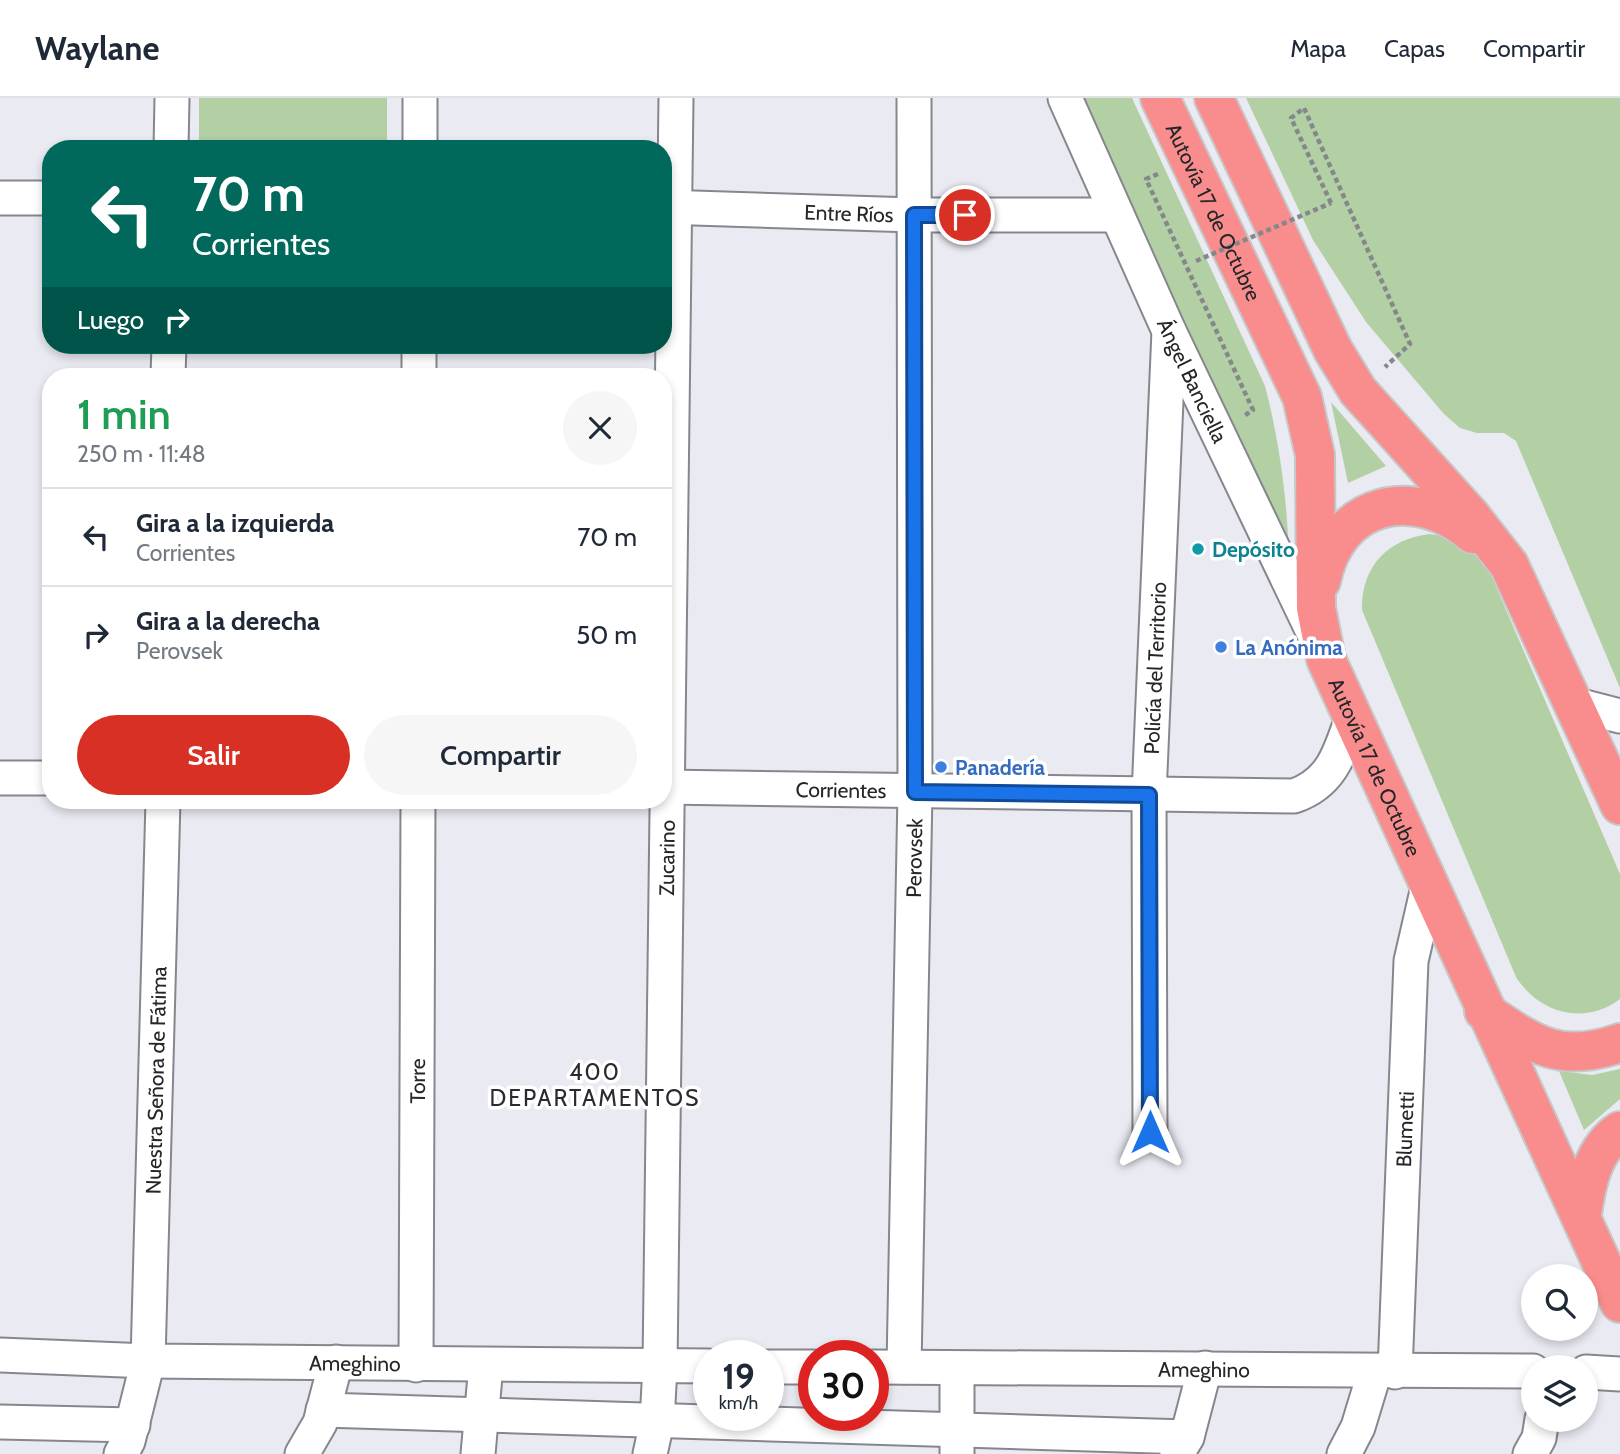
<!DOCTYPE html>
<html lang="es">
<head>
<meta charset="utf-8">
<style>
	:root { --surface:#fff; --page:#f6f6f7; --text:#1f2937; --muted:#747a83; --line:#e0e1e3; --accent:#d93025 }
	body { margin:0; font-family:Cabin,sans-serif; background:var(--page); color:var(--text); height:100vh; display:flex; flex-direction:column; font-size:26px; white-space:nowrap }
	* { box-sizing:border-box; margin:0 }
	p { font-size:23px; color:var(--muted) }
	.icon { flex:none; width:38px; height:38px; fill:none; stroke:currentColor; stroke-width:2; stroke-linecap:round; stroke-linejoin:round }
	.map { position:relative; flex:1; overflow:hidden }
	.details { position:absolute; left:42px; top:270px; width:630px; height:441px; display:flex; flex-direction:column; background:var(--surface); border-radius:28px; box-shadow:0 4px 10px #0003 }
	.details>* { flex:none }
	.top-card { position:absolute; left:42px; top:42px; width:630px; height:214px; border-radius:28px; box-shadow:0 4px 10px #0003; background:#00695c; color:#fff; overflow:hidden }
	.controls { position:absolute; left:1521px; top:1166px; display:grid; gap:14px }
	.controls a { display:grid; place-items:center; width:77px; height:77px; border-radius:50%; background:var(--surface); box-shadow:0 4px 10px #0003; font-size:35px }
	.speed { position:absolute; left:693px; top:1242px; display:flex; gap:14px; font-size:35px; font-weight:700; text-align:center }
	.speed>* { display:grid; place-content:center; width:91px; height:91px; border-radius:50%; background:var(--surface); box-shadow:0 4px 10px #0003; line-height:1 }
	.speed small { font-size:18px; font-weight:400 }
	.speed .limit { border:10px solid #d22; background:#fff; color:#111 }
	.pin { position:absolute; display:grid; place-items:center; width:60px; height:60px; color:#fff; margin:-30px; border:4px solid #fff; border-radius:50%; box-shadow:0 2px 7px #0007 }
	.me { position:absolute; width:77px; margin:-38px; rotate:0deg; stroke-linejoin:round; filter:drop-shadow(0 0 5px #0008) }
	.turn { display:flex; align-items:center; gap:24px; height:147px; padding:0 35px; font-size:32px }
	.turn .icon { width:91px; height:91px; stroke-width:2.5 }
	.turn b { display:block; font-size:49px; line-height:60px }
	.then { display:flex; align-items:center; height:66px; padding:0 35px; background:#0003; gap:14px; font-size:26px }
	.round { display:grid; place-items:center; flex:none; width:74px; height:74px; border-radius:37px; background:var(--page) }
	.overview { display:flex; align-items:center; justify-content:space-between; height:119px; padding:0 35px }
	h1 { font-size:42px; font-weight:600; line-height:52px; color:#1e9e55 }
	.cta { display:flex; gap:14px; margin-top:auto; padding:14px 35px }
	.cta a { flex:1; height:80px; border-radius:42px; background:var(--accent); color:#fff; font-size:28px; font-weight:600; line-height:80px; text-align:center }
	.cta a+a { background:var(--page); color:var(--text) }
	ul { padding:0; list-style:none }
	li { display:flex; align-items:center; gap:21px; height:98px; padding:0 35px; border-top:2px solid var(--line) }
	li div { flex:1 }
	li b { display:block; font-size:26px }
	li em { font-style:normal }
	header { display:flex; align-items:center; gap:42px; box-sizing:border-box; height:98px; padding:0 35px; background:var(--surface); border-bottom:2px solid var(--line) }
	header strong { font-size:33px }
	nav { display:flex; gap:38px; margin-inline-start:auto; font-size:24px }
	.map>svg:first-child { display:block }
	.green { fill:#b2d0a3 }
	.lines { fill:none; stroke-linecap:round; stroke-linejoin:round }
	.minor-casing { stroke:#86878e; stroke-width:37 }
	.highway-casing { stroke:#c6c7c7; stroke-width:42 }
	.path { stroke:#86878c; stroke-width:4.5; stroke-dasharray:5 3.5; stroke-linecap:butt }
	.minor { stroke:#fff; stroke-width:33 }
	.highway { stroke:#f98d8d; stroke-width:38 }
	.path-bridge { stroke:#86878c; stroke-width:4.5; stroke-dasharray:5 3.5; stroke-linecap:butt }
	.route-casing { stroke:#114b97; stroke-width:18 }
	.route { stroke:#1a73e8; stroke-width:12 }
	.culture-dot { fill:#0f9aa8; stroke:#fff; stroke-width:2.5 }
	.shop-dot { fill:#3f7fe0; stroke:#fff; stroke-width:2.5 }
	.labels { text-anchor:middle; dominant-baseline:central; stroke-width:7; stroke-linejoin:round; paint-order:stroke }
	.street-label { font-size:21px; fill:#252628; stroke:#fff }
	.culture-label { font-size:21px; font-weight:bold; fill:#0d838f; stroke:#fff; text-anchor:start }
	.shop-label { font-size:21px; font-weight:bold; fill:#366cbe; stroke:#fff; text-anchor:start }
	.neighbourhood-label { font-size:23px; letter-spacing:2px; fill:#2a2b31; stroke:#fff }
</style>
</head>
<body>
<header>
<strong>Waylane</strong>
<nav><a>Mapa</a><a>Capas</a><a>Compartir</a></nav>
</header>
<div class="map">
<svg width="1620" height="1356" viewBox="0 0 1620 1356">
	<rect width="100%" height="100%" fill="#e9eaf2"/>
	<g class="green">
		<polygon points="199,0 387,0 387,51 199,50"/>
		<path d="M1082 0H1132L1265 288C1280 346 1287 401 1289 460Z"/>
		<polygon points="1246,0 1620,0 1620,590 1516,343 1504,335 1477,335 1460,330 1444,316 1366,224 1313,142"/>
		<polygon points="1331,304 1386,368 1348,385"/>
		<path d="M1430 436C1454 439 1472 450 1487 468L1620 776V901C1584 928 1539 915 1516 879L1362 512C1361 468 1388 441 1430 436Z"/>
		<polygon points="1620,971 1620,1001 1584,1032 1559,973 1592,977"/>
	</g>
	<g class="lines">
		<defs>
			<g id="minor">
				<path id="s1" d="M1065 0 1169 233 1316 540"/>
				<polyline points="171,51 172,0"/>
				<polyline points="420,51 420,0"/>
				<polyline points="0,100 51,100"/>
				<path id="s2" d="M663 109 914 117H1117"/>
				<polyline points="168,278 169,247"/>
				<polyline points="419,278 419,247"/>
				<polyline points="1573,606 1620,618"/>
				<polyline points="0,680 51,680"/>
				<path id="s3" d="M663 689 1294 698C1332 685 1340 655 1352 620"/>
				<path id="s4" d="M1150 1034 1149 697 1169 233"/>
				<path id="s5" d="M0 1257 148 1263 709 1268"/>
				<path id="s6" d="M416 1267 418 702"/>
				<polyline points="768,1269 814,1269"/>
				<path id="s7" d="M873 1269 1533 1273"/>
				<path id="s8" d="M904 1269 915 694 914 0"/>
				<path id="s9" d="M1395 1274 1411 863 1428 789"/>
				<polyline points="1586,1274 1620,1276"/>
				<polyline points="323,1312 1187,1339"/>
				<polyline points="0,1324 133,1327"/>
				<path id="s10" d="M121 1356 128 1343 148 1263 163 702"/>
				<polyline points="302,1356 320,1325 336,1264"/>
				<polyline points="478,1356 486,1267"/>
				<path id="s11" d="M650 1356 657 1324 660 1268 676 0"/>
				<polyline points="957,1356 957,1271"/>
				<polyline points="1177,1356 1187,1339 1205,1270"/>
				<polyline points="1344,1356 1358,1329 1375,1273"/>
				<polyline points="1530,1356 1539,1340 1542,1321"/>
			</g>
			<g id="highway">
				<path id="s12" d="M1160 0 1302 299 1315 357 1316 510 1326 561 1620 1205"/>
				<polyline points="1214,0 1333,252 1358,293 1470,417 1509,467 1620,707"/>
				<path d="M1321 483C1337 403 1414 386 1473 436"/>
				<path d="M1484 913C1534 947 1559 966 1620 945"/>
				<path d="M1582 1116C1586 1086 1593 1051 1620 1033"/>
			</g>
		</defs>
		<use href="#minor" class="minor-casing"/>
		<use href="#highway" class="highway-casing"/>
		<g class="path">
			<polyline points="1158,76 1146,81 1253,312 1244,318"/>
			<polyline points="1331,105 1291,20 1304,10 1410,246 1385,269"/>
		</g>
		<use href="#minor" class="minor"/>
		<use href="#highway" class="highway"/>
		<polyline class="path-bridge" points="1196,163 1331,105"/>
	</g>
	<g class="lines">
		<defs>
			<polyline id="route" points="965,117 914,117 915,694 1149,697 1150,1034"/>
		</defs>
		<use href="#route" class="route-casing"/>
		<use href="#route" class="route"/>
	</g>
	<circle class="culture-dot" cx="1198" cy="451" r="7"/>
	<g class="shop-dot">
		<circle cx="1221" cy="549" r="7"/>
		<circle cx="941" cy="669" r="7"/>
	</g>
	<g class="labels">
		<g class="street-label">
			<text stroke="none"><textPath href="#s12" startOffset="126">Autovía 17 de Octubre</textPath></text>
			<text stroke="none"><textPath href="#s2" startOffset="186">Entre Ríos</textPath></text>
			<text stroke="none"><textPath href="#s1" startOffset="310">Ángel Banciella</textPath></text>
			<text stroke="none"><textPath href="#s4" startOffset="464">Policía del Territorio</textPath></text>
			<text stroke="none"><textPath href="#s12" startOffset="714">Autovía 17 de Octubre</textPath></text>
			<text stroke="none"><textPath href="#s3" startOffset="178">Corrientes</textPath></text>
			<text stroke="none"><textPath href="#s11" startOffset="597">Zucarino</textPath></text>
			<text stroke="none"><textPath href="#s8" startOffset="509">Perovsek</textPath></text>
			<text stroke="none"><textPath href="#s10" startOffset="378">Nuestra Señora de Fátima</textPath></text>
			<text stroke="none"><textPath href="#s6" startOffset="284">Torre</textPath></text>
			<text stroke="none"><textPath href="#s9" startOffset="243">Blumetti</textPath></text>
			<text stroke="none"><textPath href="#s5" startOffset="355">Ameghino</textPath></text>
			<text stroke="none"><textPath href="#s7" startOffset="331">Ameghino</textPath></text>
		</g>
		<g class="culture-label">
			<text x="1212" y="451">Depósito</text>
		</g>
		<g class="shop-label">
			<text x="1235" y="549">La Anónima</text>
			<text x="955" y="669">Panadería</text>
		</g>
		<g class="neighbourhood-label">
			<text x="595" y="974">400<tspan x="595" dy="26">DEPARTAMENTOS</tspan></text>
		</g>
	</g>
</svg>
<div class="controls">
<a><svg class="icon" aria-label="search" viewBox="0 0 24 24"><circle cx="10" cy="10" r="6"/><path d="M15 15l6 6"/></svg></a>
<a><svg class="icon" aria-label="layers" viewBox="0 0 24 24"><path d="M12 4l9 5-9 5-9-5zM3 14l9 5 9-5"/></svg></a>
</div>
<div class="speed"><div>19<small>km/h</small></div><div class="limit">30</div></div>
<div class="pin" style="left:965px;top:117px;background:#d93025"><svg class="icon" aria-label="arrive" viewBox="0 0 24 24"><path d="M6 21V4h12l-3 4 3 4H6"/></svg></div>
<svg class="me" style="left:1150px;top:1034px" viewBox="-20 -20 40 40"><path d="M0-17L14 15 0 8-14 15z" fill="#1a73e8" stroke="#fff" stroke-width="4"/></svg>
<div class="top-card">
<div class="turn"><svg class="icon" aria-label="left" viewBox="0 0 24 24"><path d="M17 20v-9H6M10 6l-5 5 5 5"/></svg><div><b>70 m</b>Corrientes</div></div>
<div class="then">Luego<svg class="icon" aria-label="right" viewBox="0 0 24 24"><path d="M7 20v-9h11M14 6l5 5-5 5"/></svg></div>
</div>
<section class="details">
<div class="overview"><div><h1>1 min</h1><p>250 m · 11:48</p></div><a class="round"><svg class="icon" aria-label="close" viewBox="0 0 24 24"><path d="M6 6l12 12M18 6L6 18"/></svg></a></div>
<ul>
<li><svg class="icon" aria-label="left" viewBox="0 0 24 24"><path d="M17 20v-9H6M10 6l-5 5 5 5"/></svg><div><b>Gira a la izquierda</b><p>Corrientes</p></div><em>70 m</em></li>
<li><svg class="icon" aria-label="right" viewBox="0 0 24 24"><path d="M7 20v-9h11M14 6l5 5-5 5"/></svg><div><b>Gira a la derecha</b><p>Perovsek</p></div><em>50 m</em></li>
</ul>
<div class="cta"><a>Salir</a><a>Compartir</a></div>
</section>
</div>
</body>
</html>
